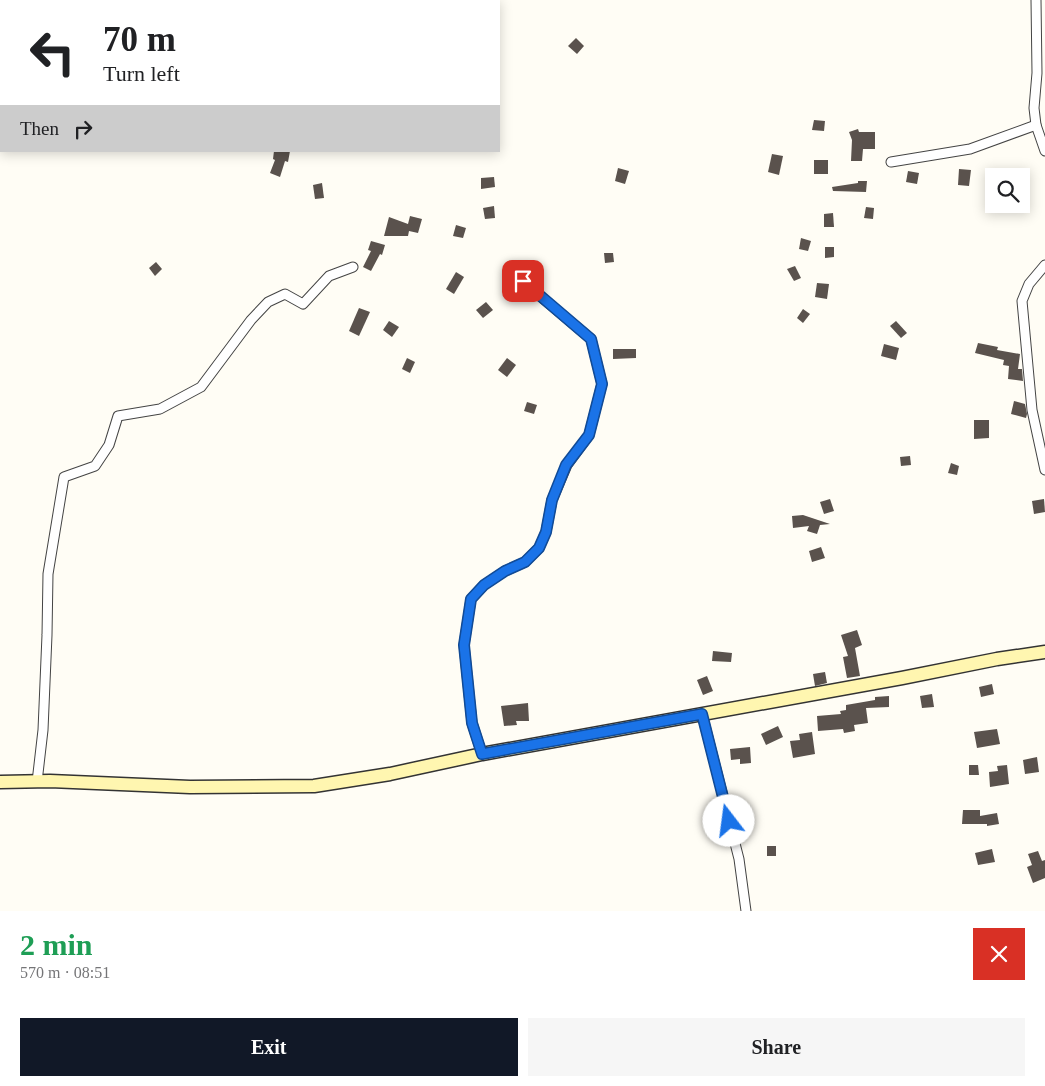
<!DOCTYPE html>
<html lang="en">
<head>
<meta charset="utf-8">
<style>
	:root { --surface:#fff; --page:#f6f6f6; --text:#202124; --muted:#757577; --accent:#111827 }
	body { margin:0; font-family:Georgia,serif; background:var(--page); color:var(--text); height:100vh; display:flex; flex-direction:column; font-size:19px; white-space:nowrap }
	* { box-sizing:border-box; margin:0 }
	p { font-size:16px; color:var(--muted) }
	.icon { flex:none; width:28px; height:28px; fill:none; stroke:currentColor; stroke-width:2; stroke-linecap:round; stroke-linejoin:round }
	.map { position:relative; height:911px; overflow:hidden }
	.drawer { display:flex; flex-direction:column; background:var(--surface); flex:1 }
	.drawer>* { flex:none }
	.top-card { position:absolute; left:0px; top:0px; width:500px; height:152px; box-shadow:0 2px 12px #0003; background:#fff; color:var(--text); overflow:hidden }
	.tools { position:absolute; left:985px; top:168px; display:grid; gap:10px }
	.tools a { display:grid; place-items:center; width:45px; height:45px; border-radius:0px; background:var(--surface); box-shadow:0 2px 12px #0003; font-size:25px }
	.pin { position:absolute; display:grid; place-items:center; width:42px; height:42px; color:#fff; margin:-21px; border-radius:10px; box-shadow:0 2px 8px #0006 }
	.me { position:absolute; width:55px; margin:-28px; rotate:345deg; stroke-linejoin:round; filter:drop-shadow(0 0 4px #0008) }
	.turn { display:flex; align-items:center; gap:18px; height:105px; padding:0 20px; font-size:22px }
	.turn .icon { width:65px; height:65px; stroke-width:2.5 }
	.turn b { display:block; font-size:35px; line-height:42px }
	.then { display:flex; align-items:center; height:48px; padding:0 20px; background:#0003; gap:10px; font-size:19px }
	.round { display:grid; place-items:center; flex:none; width:52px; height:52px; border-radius:0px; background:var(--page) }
	.headline { display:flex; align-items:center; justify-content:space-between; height:85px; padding:0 20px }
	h1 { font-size:30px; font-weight:800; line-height:38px; color:#1e9e55 }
	.button { display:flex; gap:10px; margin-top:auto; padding:10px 20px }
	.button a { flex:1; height:58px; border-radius:0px; background:var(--accent); color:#fff; font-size:20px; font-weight:800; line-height:58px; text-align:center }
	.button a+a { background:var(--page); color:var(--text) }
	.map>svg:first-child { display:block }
	.building { fill:#5a524d }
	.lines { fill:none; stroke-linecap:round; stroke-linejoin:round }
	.street-casing { stroke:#444; stroke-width:11 }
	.secondary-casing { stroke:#333; stroke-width:15 }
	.street { stroke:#fff; stroke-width:9 }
	.secondary { stroke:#fff6b0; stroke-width:12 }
	.route-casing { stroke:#114b97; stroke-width:12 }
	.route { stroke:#1a73e8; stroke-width:9 }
</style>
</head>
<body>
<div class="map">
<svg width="1045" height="911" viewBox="0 0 1045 911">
	<rect width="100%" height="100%" fill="#fffdf5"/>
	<g class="building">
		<polygon points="576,38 584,46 577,54 568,46"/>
		<polygon points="814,120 825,121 824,131 812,130"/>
		<polygon points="858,129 859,132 875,132 875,149 863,149 862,161 851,161 852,140 849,132"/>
		<polygon points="274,151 290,151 288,162 285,161 280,177 270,173 275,160 273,159"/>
		<polygon points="772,154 783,156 779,175 768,172"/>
		<rect x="814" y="160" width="14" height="14"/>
		<polygon points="618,168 629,171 625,184 615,181"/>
		<polygon points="959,169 971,170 969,186 958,185"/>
		<polygon points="908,171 919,173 917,184 906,182"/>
		<polygon points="494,177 495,187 481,189 481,178"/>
		<polygon points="858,181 867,181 866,192 833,191 832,187 858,183"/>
		<polygon points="322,183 324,198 315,199 313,185"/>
		<polygon points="494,206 495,218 485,219 483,208"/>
		<polygon points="866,207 874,208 873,219 864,218"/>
		<polygon points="833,213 834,227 824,227 824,214"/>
		<polygon points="410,216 422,219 418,233 409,231 408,236 384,236 389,217 408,224"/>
		<polygon points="456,225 466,228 463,238 453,236"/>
		<polygon points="801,238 811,241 808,251 799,249"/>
		<polygon points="371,241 385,245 382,255 380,254 371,271 363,267 371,251 368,250"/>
		<polygon points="825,247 834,247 834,257 825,258"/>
		<polygon points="604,253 613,253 614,262 605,263"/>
		<polygon points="156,262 162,269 155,276 149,268"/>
		<polygon points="795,266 801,278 794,281 787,269"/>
		<polygon points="456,272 464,277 454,294 446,289"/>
		<polygon points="817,283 829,284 827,299 815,297"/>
		<polygon points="486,302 493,310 483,318 476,310"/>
		<polygon points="359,308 370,312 359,336 349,331"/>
		<polygon points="803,309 810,314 803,323 797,318"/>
		<polygon points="389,321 399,327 392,337 383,330"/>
		<polygon points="896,321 907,333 901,338 890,326"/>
		<polygon points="978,343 998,347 997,350 1020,354 1018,369 1022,369 1023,381 1008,379 1009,366 1003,365 1004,360 975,353"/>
		<polygon points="884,344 899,348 896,360 881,356"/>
		<polygon points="613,349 636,349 636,358 613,359"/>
		<polygon points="407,358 415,362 410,373 402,369"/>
		<polygon points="507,358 516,365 507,377 498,370"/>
		<polygon points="1014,401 1025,404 1027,414 1026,418 1011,414"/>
		<polygon points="527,402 537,405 534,414 524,411"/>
		<polygon points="974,420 989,420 989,438 974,439"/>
		<polygon points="910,456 911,465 901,466 900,457"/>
		<polygon points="951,463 959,466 957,475 948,473"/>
		<polygon points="830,499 834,511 824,514 820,502"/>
		<polygon points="1044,499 1045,512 1034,514 1032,501"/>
		<polygon points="803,515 830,524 820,525 817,534 807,531 809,526 793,528 792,516"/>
		<polygon points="821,547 825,558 812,562 809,551"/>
		<polygon points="857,630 862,645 855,648 860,676 847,678 843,657 848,656 841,635"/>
		<polygon points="713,651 732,653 731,662 712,661"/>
		<polygon points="825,672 827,683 815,686 813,674"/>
		<polygon points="707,676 713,691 703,695 697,680"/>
		<polygon points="992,684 994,694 981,697 979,687"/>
		<polygon points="932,694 934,707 922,708 920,696"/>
		<polygon points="889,696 889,707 866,708 868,723 854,725 855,731 844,733 843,729 818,731 817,716 841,714 840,711 846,710 846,705 875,700 875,697"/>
		<polygon points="528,703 529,721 516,721 517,725 504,726 501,706"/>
		<polygon points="778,726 783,737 766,745 761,734"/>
		<polygon points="997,729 1000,744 977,748 974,732"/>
		<polygon points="812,732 815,754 793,758 790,741 800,740 799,734"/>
		<polygon points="750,747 751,763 740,764 740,759 731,760 730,749"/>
		<polygon points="1037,757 1039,772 1025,774 1023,760"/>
		<polygon points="969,765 978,765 979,775 969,775"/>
		<polygon points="1007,765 1009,784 990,787 989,772 998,771 997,766"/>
		<polygon points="963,810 980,810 980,816 997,813 999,824 987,826 987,824 962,824"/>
		<rect x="767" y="846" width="9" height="10"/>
		<polygon points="992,849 995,862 978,865 975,853"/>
		<polygon points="1038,851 1042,861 1045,860 1045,878 1033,883 1027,867 1032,865 1028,854"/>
	</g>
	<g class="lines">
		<defs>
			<g id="street">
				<polyline points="1036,0 1037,73 1034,108 1036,125 1045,151"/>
				<polyline points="891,162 970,149 1036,125"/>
				<polyline points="1045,265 1029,284 1022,301 1032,410 1045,470"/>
				<polyline points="702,714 739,859 746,911"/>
				<polyline points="482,754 472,723 464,645 471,599 484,585 505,571 525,562 539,548 546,532 552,500 567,465 589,435 602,384 591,339 509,270"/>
				<polyline points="37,782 43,730 47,635 48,574 64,477 95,466 109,445 118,416 160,409 201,387 251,320 268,302 285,294 303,304 329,276 353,267"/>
			</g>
			<polyline id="secondary" points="0,782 50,781 190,787 314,786 390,774 482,754 902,678 997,659 1045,652"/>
		</defs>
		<use href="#street" class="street-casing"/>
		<use href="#secondary" class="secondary-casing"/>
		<use href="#street" class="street"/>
		<use href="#secondary" class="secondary"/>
	</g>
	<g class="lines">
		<defs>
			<polyline id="route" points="523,281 591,339 602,384 589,435 566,465 552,500 546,532 539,548 525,562 505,571 484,585 471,599 464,645 472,723 482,754 702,714 729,821"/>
		</defs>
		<use href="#route" class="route-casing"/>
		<use href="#route" class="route"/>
	</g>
</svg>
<div class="tools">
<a><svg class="icon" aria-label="search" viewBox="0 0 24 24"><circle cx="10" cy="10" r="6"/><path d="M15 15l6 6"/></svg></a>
</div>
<div class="pin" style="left:523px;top:281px;background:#d93025"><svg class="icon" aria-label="arrive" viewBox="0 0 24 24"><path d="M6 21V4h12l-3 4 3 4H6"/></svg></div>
<svg class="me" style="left:729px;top:821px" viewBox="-20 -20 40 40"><circle r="19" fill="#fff"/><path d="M0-13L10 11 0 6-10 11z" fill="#1a73e8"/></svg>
<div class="top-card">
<div class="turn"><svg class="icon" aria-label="left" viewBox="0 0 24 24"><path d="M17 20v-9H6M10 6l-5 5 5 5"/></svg><div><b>70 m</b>Turn left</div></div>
<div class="then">Then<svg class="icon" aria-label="right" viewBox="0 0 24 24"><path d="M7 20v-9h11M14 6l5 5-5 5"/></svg></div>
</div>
</div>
<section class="drawer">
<div class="headline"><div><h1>2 min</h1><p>570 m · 08:51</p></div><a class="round" style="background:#d93025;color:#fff"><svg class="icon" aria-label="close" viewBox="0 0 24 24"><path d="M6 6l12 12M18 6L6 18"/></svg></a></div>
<div class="button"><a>Exit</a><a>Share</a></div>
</section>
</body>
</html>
